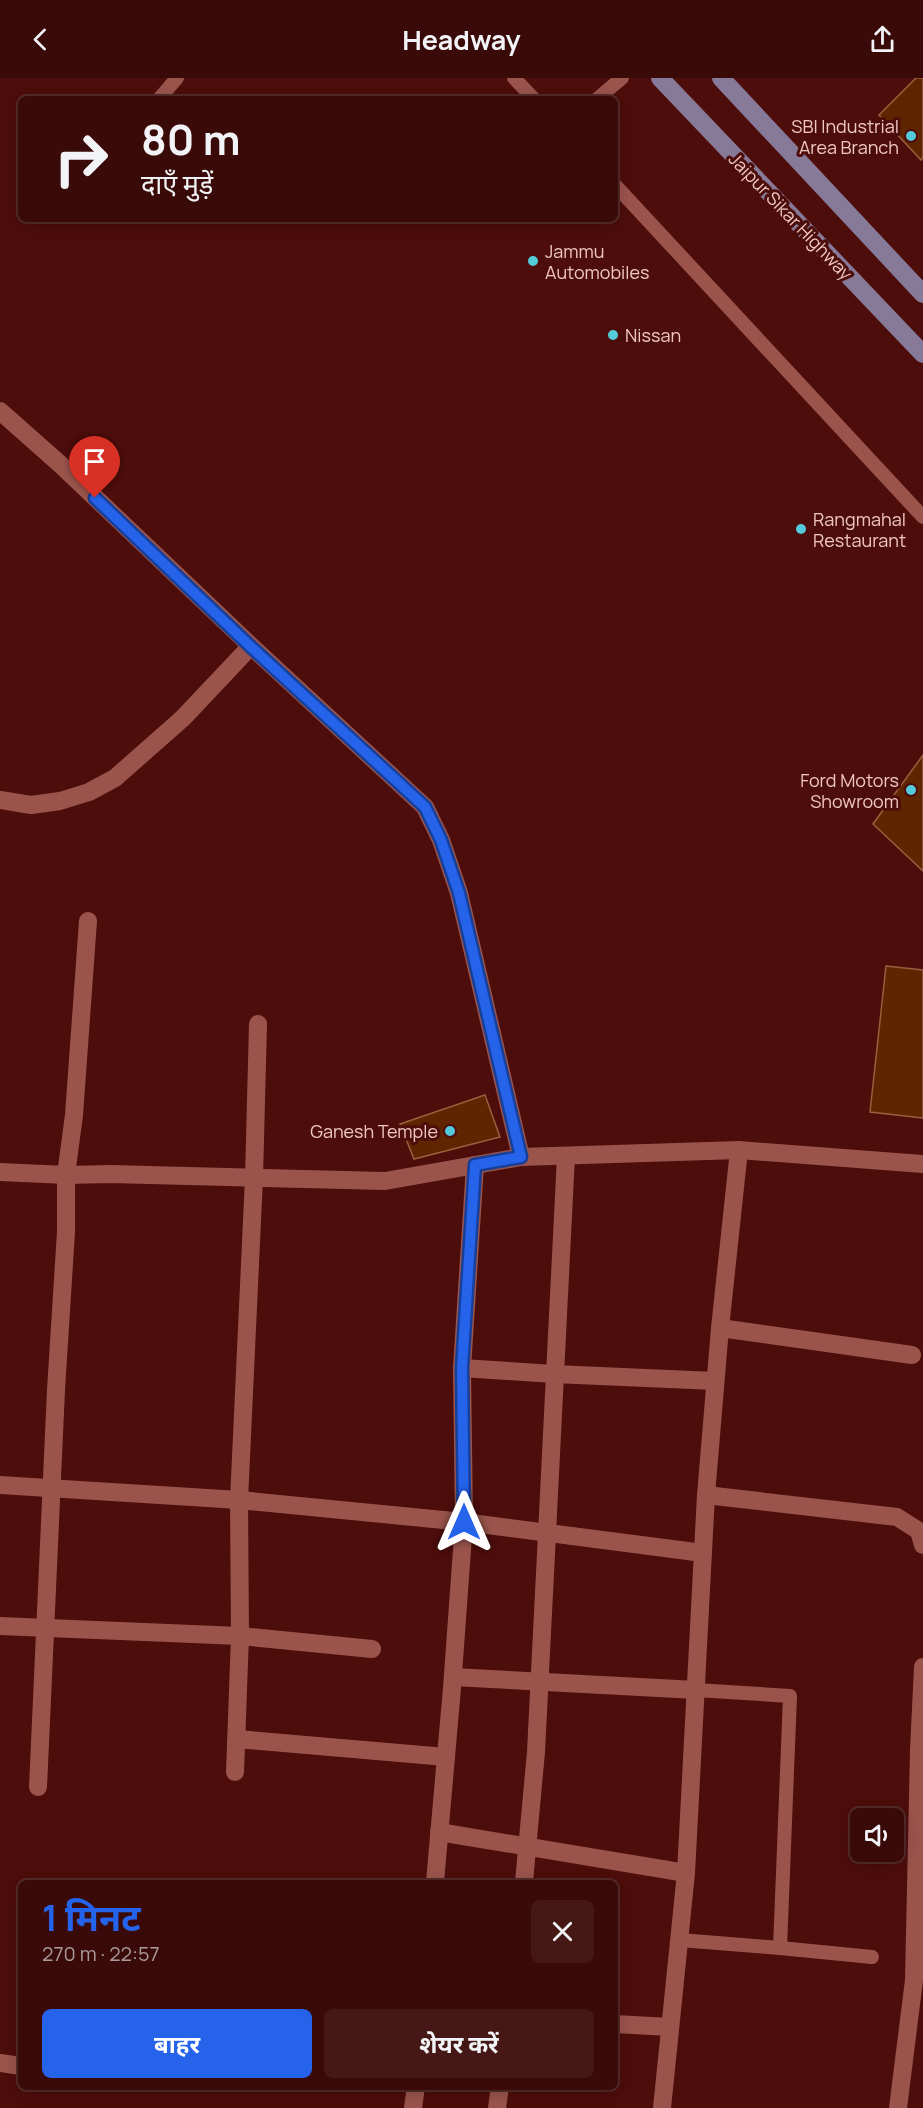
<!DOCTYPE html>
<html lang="hi">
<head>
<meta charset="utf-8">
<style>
	:root { --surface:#3a0a08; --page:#451816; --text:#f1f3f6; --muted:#ab9a9c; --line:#542b29; --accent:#2563eb }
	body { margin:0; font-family:Manrope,"Noto Sans Devanagari",sans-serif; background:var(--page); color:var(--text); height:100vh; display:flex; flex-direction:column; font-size:22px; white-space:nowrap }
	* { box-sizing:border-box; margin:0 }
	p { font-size:20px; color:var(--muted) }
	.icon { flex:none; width:33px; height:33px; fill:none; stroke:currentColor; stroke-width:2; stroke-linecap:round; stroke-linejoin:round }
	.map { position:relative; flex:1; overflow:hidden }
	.side { position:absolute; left:18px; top:1802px; width:600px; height:210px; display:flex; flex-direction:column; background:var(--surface); border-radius:9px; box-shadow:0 3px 15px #0003,0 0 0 2px var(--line) }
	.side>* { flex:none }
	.top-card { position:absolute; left:18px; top:18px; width:600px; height:126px; border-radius:9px; box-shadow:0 3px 15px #0003,0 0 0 2px var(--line); background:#3a0a08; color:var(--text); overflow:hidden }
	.buttons { position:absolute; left:850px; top:1730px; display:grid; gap:12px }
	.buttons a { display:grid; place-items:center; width:54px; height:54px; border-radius:9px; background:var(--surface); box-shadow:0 3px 15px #0003,0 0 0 2px var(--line); font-size:30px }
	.pin { position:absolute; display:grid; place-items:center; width:51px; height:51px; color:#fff; margin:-62px -26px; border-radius:50% 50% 50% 0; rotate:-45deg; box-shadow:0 0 6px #0007 }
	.pin .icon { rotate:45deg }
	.me { position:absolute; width:66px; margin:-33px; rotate:0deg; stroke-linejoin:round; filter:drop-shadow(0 0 4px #0008) }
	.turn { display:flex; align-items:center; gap:21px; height:126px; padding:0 24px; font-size:27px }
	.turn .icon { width:78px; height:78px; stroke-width:2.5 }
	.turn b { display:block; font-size:42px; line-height:51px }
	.round { display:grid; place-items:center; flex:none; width:63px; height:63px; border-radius:9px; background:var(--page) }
	.head { display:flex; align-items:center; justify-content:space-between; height:102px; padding:0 24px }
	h1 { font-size:36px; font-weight:700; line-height:45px; color:var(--accent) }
	.action { display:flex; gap:12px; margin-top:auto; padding:12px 24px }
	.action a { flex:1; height:69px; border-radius:9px; background:var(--accent); color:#fff; font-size:24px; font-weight:700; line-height:69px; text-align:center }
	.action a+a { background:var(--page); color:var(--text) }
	header { display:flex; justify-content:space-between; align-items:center; height:78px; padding:0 24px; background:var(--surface); font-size:27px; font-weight:700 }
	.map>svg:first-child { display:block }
	.building { fill:#5e2500; stroke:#9d5e3e; stroke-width:1.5 }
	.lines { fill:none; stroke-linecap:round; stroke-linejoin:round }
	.lane { stroke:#9a544c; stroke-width:14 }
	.street { stroke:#9a544c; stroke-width:18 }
	.primary { stroke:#877998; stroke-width:18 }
	.route-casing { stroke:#184099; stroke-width:15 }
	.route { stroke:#2563eb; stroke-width:10 }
	.poi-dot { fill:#53cbdb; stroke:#4d0d0b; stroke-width:2 }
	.labels { text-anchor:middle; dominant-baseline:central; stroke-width:6; stroke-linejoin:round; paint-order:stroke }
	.poi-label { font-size:18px; fill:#efc7c1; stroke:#4d0d0b; text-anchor:end }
	.street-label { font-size:18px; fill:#efc7c1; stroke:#4d0d0b }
</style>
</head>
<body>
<header><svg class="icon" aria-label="back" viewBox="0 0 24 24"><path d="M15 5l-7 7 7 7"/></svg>Headway<svg class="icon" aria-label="share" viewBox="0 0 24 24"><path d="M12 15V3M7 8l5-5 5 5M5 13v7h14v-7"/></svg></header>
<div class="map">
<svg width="923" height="2030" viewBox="0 0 923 2030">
	<rect width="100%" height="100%" fill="#4d0d0b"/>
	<g class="building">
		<polygon points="916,0 923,0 923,79 921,82 879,37"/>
		<polygon points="923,677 923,793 873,746"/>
		<polygon points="886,888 923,892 923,1040 870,1034"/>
		<polygon points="485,1017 500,1059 414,1081 400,1046"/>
	</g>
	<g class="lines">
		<g class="lane">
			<polyline points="514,0 534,21"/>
			<polyline points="159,21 177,0"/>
			<polyline points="597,21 622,0"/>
			<polyline points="615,107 923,439"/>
			<polyline points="680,1862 780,1870 790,1618 696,1612"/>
			<polyline points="780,1870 872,1879"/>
		</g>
		<g class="street">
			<polyline points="0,333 61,387 251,568 425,729 441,762 459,815 521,1079"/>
			<polyline points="0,722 31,727 60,723 89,714 115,700 183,640 251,568"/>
			<polyline points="0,1094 66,1097 111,1096 385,1103 521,1079 739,1072 923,1086"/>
			<polyline points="720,1250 912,1277"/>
			<polyline points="462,1290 554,1296 715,1303"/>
			<polyline points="0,1407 239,1422 464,1444 703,1475"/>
			<polyline points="706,1417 897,1439 919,1453 923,1467"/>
			<polyline points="0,1548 240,1558 372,1571"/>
			<polyline points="453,1599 696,1612"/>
			<polyline points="237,1661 446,1679"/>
			<polyline points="235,1694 240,1558 239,1422 254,1100 258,946"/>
			<polyline points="38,1709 56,1312 66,1154 66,1097 74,1037 88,843"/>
			<polyline points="439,1754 686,1795"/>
			<polyline points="435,1804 452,1610 464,1444 462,1290 475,1087"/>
			<polyline points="524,1804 536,1674 566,1078"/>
			<polyline points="615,1946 670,1949"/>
			<polyline points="0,1985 21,1988"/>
			<polyline points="413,2030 416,2008"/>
			<polyline points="497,2030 500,2008"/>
			<polyline points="662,2030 686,1795 706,1417 720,1250 739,1072"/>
			<polyline points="898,2030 914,1902 919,1672 923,1589"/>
		</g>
		<g class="primary">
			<polyline points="660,0 923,276"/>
			<polyline points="721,0 923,216"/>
		</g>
	</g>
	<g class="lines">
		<defs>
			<polyline id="route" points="95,420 250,568 425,729 441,762 459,815 521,1079 475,1087 462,1290 464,1444"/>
		</defs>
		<use href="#route" class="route-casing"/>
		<use href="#route" class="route"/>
	</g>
	<g class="poi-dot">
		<circle cx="911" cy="58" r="6"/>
		<circle cx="533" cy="183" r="6"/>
		<circle cx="613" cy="257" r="6"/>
		<circle cx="801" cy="451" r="6"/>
		<circle cx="911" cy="712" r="6"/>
		<circle cx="450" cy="1053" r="6"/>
	</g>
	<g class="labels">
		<g class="poi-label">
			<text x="899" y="48">SBI Industrial<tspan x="899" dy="21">Area Branch</tspan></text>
			<text x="545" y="173" text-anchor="start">Jammu<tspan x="545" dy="21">Automobiles</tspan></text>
			<text x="625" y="257" text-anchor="start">Nissan</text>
			<text x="813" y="441" text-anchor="start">Rangmahal<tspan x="813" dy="21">Restaurant</tspan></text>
			<text x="899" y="702">Ford Motors<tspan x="899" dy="21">Showroom</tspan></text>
			<text x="438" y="1053">Ganesh Temple</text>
		</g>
		<g class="street-label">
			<text transform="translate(791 138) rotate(46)">Jaipur Sikar Highway</text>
		</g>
	</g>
</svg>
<div class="buttons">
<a><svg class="icon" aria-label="sound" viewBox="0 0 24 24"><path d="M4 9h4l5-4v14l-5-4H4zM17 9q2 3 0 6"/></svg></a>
</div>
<div class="pin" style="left:95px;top:420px;background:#d93025"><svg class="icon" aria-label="arrive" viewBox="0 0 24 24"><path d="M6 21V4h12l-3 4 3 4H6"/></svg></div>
<svg class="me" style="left:464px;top:1444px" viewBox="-20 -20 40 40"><path d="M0-17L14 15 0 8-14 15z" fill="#2563eb" stroke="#fff" stroke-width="4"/></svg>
<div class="top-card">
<div class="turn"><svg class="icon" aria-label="right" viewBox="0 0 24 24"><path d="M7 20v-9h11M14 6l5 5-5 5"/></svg><div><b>80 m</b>दाएँ मुड़ें</div></div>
</div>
<section class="side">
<div class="head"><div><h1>1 मिनट</h1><p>270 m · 22:57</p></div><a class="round"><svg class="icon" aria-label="close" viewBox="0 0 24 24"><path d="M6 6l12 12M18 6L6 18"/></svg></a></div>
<div class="action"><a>बाहर</a><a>शेयर करें</a></div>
</section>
</div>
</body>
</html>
